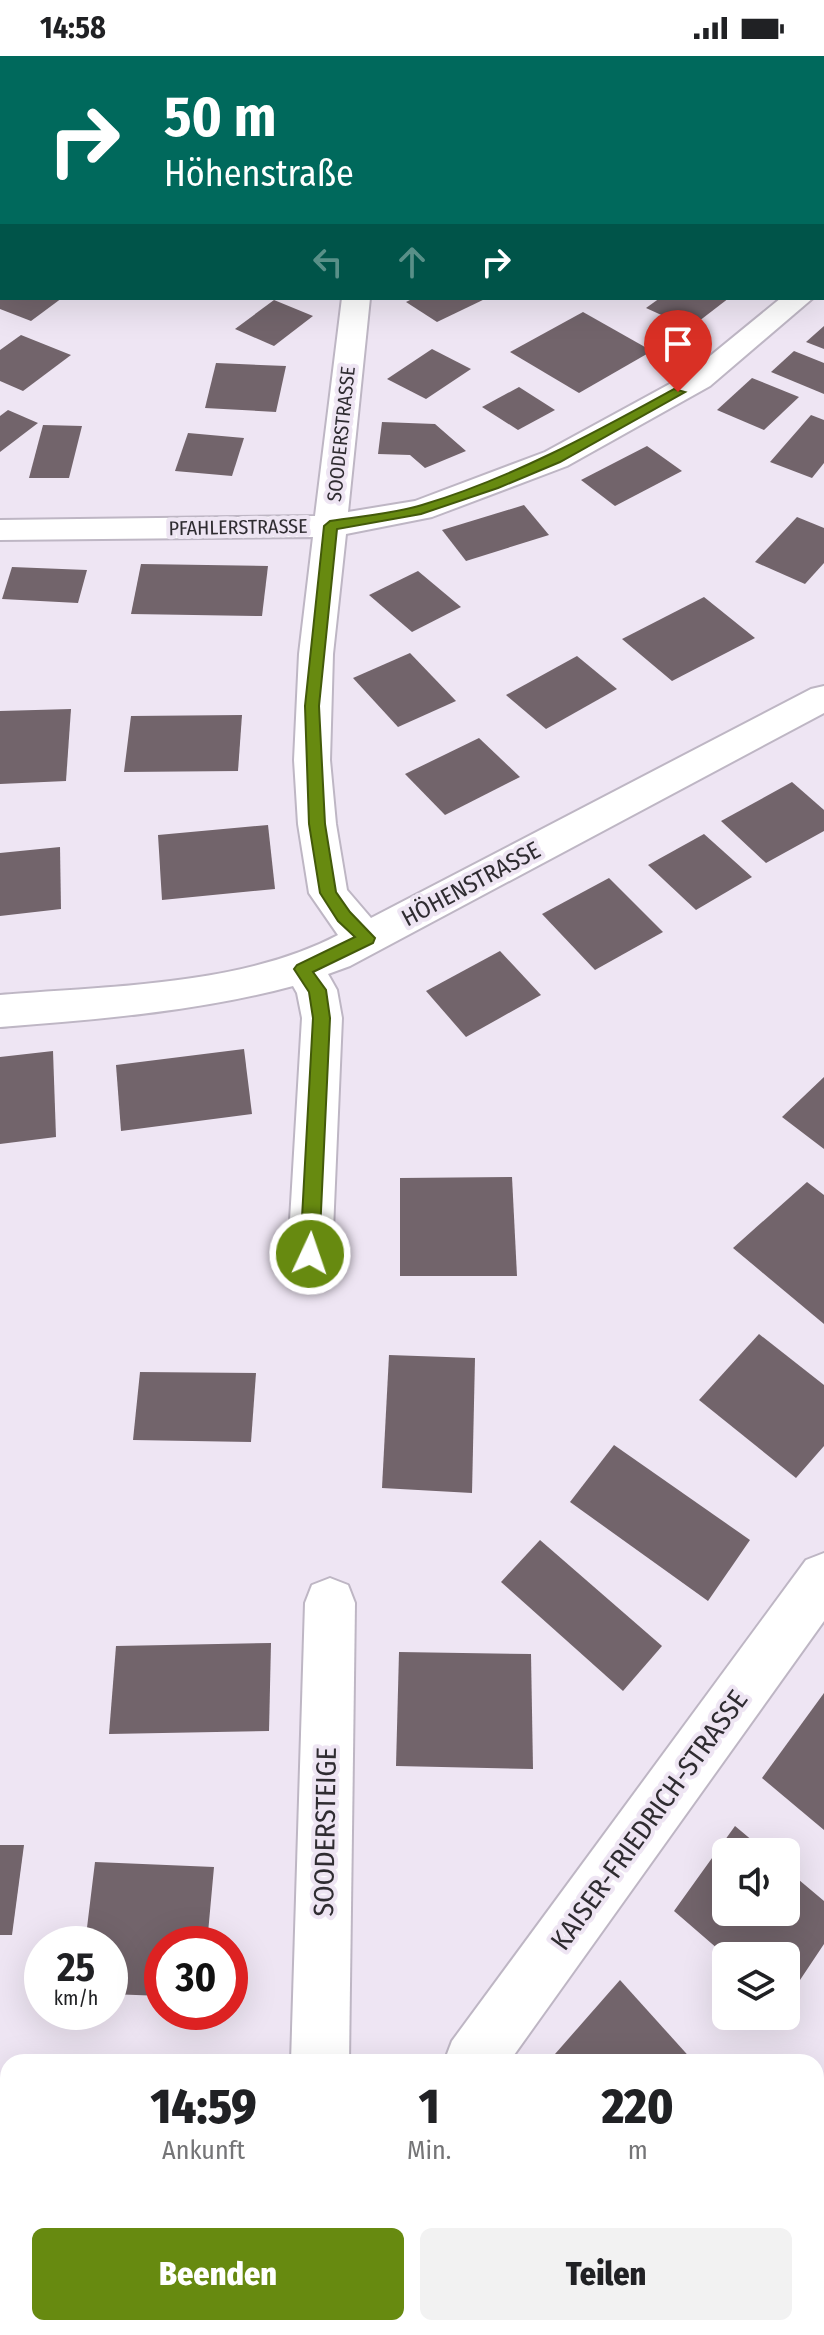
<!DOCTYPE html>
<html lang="de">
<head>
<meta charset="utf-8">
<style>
	:root { --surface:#fff; --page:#f2f2f2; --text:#202124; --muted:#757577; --accent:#678a10 }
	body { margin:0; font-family:"Fira Sans Condensed",sans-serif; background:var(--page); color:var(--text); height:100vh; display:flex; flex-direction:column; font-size:30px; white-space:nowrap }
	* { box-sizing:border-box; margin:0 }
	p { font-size:26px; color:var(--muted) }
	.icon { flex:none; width:44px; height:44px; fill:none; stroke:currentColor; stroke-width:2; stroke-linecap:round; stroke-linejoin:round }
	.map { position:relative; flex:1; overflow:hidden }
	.sheet { position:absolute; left:0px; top:1998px; width:824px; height:282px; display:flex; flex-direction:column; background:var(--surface); border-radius:24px 24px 0 0; box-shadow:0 8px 32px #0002 }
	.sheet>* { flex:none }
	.guide { position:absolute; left:0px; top:0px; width:824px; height:244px; box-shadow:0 8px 32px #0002; background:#00695c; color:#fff; overflow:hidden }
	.controls { position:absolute; left:712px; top:1782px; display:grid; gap:16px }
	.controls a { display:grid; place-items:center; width:88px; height:88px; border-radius:12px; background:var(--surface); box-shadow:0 8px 32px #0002; font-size:40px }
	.speed { position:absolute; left:24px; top:1870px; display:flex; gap:16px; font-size:40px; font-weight:700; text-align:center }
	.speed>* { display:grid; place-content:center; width:104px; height:104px; border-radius:50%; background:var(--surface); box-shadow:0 8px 32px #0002; line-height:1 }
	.speed small { font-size:20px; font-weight:400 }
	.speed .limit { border:12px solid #d22; background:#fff; color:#111 }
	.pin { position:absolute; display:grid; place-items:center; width:68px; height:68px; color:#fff; margin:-82px -34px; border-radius:50% 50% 50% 0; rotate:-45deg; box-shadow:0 0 8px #0007 }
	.pin .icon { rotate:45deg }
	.me { position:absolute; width:88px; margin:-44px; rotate:3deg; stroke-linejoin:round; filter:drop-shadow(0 0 6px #0008) }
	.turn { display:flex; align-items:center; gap:28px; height:168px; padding:0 32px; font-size:36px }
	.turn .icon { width:104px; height:104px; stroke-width:2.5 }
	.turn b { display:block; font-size:56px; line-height:68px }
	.lanes { display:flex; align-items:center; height:76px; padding:0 32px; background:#0003; justify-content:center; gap:40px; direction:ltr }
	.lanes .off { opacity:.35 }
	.eta { display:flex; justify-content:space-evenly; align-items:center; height:136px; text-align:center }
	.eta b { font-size:48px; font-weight:800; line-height:56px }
	.cta { display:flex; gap:16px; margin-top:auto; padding:16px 32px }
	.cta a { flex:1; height:92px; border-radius:12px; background:var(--accent); color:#fff; font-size:32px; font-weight:800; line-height:92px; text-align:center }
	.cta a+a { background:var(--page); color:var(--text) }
	.status { display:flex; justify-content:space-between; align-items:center; height:56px; padding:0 40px; background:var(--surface); direction:ltr }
	.status svg { height:22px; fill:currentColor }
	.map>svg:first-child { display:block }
	.green { fill:#f9bbb8 }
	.building { fill:#72646b }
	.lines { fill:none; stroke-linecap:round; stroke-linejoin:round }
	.minor-casing { stroke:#beb6c4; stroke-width:4 }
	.minor { fill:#fff; fill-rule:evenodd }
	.route { fill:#678a10; stroke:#435a0a; stroke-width:2 }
	.labels { text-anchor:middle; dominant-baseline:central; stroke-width:8; stroke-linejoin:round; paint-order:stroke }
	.far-street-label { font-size:20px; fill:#2f2c31; stroke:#eee5f3 }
	.street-label { font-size:24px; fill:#2f2c31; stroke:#eee5f3 }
	.near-street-label { font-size:28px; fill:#2f2c31; stroke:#eee5f3 }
</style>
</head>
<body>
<div class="status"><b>14:58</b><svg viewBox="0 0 49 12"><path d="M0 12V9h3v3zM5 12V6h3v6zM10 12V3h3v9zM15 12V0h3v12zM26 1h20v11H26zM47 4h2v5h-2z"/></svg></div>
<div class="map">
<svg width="824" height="2279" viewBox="0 0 824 2279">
	<rect width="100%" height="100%" fill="#eee5f3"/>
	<polygon class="green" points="0,2202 8,2207 8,2272 109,2272 120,2279 0,2279"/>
	<g class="building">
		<polygon points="0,242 62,242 31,265 0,253"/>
		<polygon points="414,242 487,242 437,266 406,246"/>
		<polygon points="660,242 729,242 690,272 646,252"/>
		<polygon points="274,244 313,260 274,290 235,273"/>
		<polygon points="583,256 652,295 579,337 510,296"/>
		<polygon points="824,270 824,293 806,286"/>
		<polygon points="21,279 71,299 23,335 0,325 0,294"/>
		<polygon points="432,293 471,313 426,343 387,323"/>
		<polygon points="794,295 824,307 824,338 771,316"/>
		<polygon points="216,307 286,310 276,356 205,352"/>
		<polygon points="752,322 799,341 764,374 717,354"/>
		<polygon points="519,331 555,354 518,374 482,351"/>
		<polygon points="8,354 38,367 0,396 0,360"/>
		<polygon points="811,359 824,364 824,407 812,422 770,406"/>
		<polygon points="382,366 435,368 466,395 425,412 410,399 378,398"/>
		<polygon points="43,369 82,370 69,422 29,422"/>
		<polygon points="188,377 244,382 232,420 175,415"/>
		<polygon points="647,390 682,415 615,450 581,424"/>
		<polygon points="524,449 549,479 466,505 442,474"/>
		<polygon points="797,461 824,472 824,507 805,528 755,506"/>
		<polygon points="141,508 268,510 262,560 131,558"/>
		<polygon points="12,511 87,514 78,547 2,543"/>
		<polygon points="418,515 461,551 412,576 369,539"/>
		<polygon points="704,541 755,582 672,625 622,583"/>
		<polygon points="410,597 456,645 398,671 353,622"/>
		<polygon points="577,600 617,633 546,673 506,639"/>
		<polygon points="71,653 66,725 0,728 0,655"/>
		<polygon points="242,659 238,715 124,716 131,660"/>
		<polygon points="479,682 520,721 445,759 405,718"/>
		<polygon points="792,726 824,754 824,775 766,807 721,765"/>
		<polygon points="268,769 275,833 162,844 158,779"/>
		<polygon points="704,778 752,821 696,854 648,809"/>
		<polygon points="60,791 61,853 0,860 0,797"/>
		<polygon points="609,822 663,876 595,914 542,858"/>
		<polygon points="500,895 541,939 466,981 426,935"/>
		<polygon points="244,993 252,1058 121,1075 116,1009"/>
		<polygon points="53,995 56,1081 0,1088 0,1001"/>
		<polygon points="824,1021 824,1093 782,1061"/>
		<polygon points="512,1121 517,1220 400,1220 400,1122"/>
		<polygon points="807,1126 824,1139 824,1268 733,1192"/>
		<polygon points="759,1278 824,1329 824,1390 796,1422 699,1344"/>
		<polygon points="389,1299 475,1302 472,1437 382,1432"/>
		<polygon points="140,1316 256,1317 251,1386 133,1384"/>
		<polygon points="614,1389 750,1484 708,1545 570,1446"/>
		<polygon points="540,1484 662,1590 623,1635 501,1526"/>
		<polygon points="271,1587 269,1675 109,1678 116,1590"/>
		<polygon points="399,1596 531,1598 533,1713 396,1710"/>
		<polygon points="824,1637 824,1774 762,1722"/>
		<polygon points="735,1770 766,1796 726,1796 726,1856 786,1856 786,1813 824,1845 824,1888 786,1945 786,1900 726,1900 674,1855"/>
		<polygon points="0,1789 24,1789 12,1879 0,1879"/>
		<polygon points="95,1806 214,1811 207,1888 162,1888 162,1940 110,1938 110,1888 85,1888"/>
		<polygon points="620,1924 694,2006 548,2006"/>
		<polygon points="824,2206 824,2279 769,2279 774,2272 816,2272 816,2216"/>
		<polygon points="382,2272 582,2272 576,2279 382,2279 379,2275"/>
	</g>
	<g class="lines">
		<defs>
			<g id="minor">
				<polygon points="2,102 2,120 0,121 0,103"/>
				<rect x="822" y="143" width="2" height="16"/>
				<path d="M342 242H370L348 456 415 445 545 396 688 318 781 242H813L710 330 567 410 432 461 346 478 333 598 330 704 336 768 347 834 371 862 811 633 824 630V657L350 910 328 918 337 934 342 962 332 1198 326 1212 310 1218 294 1212 288 1198 302 962 297 937 293 930C197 956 99 963 0 971V939C108 930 241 930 338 879L309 837 298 768 294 704 299 598 313 481 0 484V464L315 460Z"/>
				<polygon points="824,1497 824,1565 509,2006 444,2006 452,1985 806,1504"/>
				<polygon points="330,1522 348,1529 355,1547 349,2006 291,2006 305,1547 312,1529"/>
				<polygon points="0,2171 8,2174 8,2238 0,2235"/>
				<polygon points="77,2272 149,2272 152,2279 80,2279"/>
				<polygon points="273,2272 337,2272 335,2279 271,2279"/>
			</g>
		</defs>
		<use href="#minor" class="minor-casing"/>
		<use href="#minor" class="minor"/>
	</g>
	<path class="route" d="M674 333 685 336 560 406 498 432 421 458 337 473 319 650 325 768 336 836 350 856 375 882 373 887 313 916 326 934 330 962 319 1198 316 1204H303L300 1198 313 962 309 936 294 913 297 909 355 881 338 865 320 837 309 768 305 650 324 470 330 465C360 460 393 458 422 449 512 422 592 378 674 333Z"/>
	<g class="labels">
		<g class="far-street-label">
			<text transform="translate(341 378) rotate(-84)">SOODERSTRASSE</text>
			<text transform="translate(238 471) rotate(-1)">PFAHLERSTRASSE</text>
		</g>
		<g class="street-label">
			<text transform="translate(471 828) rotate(-28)">HÖHENSTRASSE</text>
		</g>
		<g class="near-street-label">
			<text transform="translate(649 1764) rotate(-54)">KAISER-FRIEDRICH-STRASSE</text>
			<text transform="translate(325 1776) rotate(-89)">SOODERSTEIGE</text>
		</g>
	</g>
</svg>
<div class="controls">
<a><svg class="icon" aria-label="sound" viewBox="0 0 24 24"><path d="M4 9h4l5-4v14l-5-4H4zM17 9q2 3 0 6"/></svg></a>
<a><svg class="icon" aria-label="layers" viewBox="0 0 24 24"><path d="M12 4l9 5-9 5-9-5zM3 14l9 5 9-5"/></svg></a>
</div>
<div class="speed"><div>25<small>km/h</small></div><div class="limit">30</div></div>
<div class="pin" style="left:678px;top:336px;background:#d93025"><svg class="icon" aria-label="arrive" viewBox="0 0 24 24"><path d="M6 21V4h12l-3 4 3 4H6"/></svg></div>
<svg class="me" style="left:310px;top:1198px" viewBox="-20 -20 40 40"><circle r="17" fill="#678a10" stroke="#fff" stroke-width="3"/><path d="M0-11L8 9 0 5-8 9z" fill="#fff"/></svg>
<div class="guide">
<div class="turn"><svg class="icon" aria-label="right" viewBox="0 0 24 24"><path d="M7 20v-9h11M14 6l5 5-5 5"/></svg><div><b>50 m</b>Höhenstraße</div></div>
<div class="lanes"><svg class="icon off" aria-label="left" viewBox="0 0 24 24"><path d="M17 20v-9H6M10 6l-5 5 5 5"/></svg><svg class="icon off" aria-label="ahead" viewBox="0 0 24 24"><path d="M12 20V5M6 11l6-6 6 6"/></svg><svg class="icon" aria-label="right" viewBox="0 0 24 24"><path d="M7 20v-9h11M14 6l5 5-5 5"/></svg></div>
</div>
<section class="sheet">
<div class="eta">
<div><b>14:59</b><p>Ankunft</p></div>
<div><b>1</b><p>Min.</p></div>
<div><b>220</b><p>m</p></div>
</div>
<div class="cta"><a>Beenden</a><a>Teilen</a></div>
</section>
</div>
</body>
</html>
